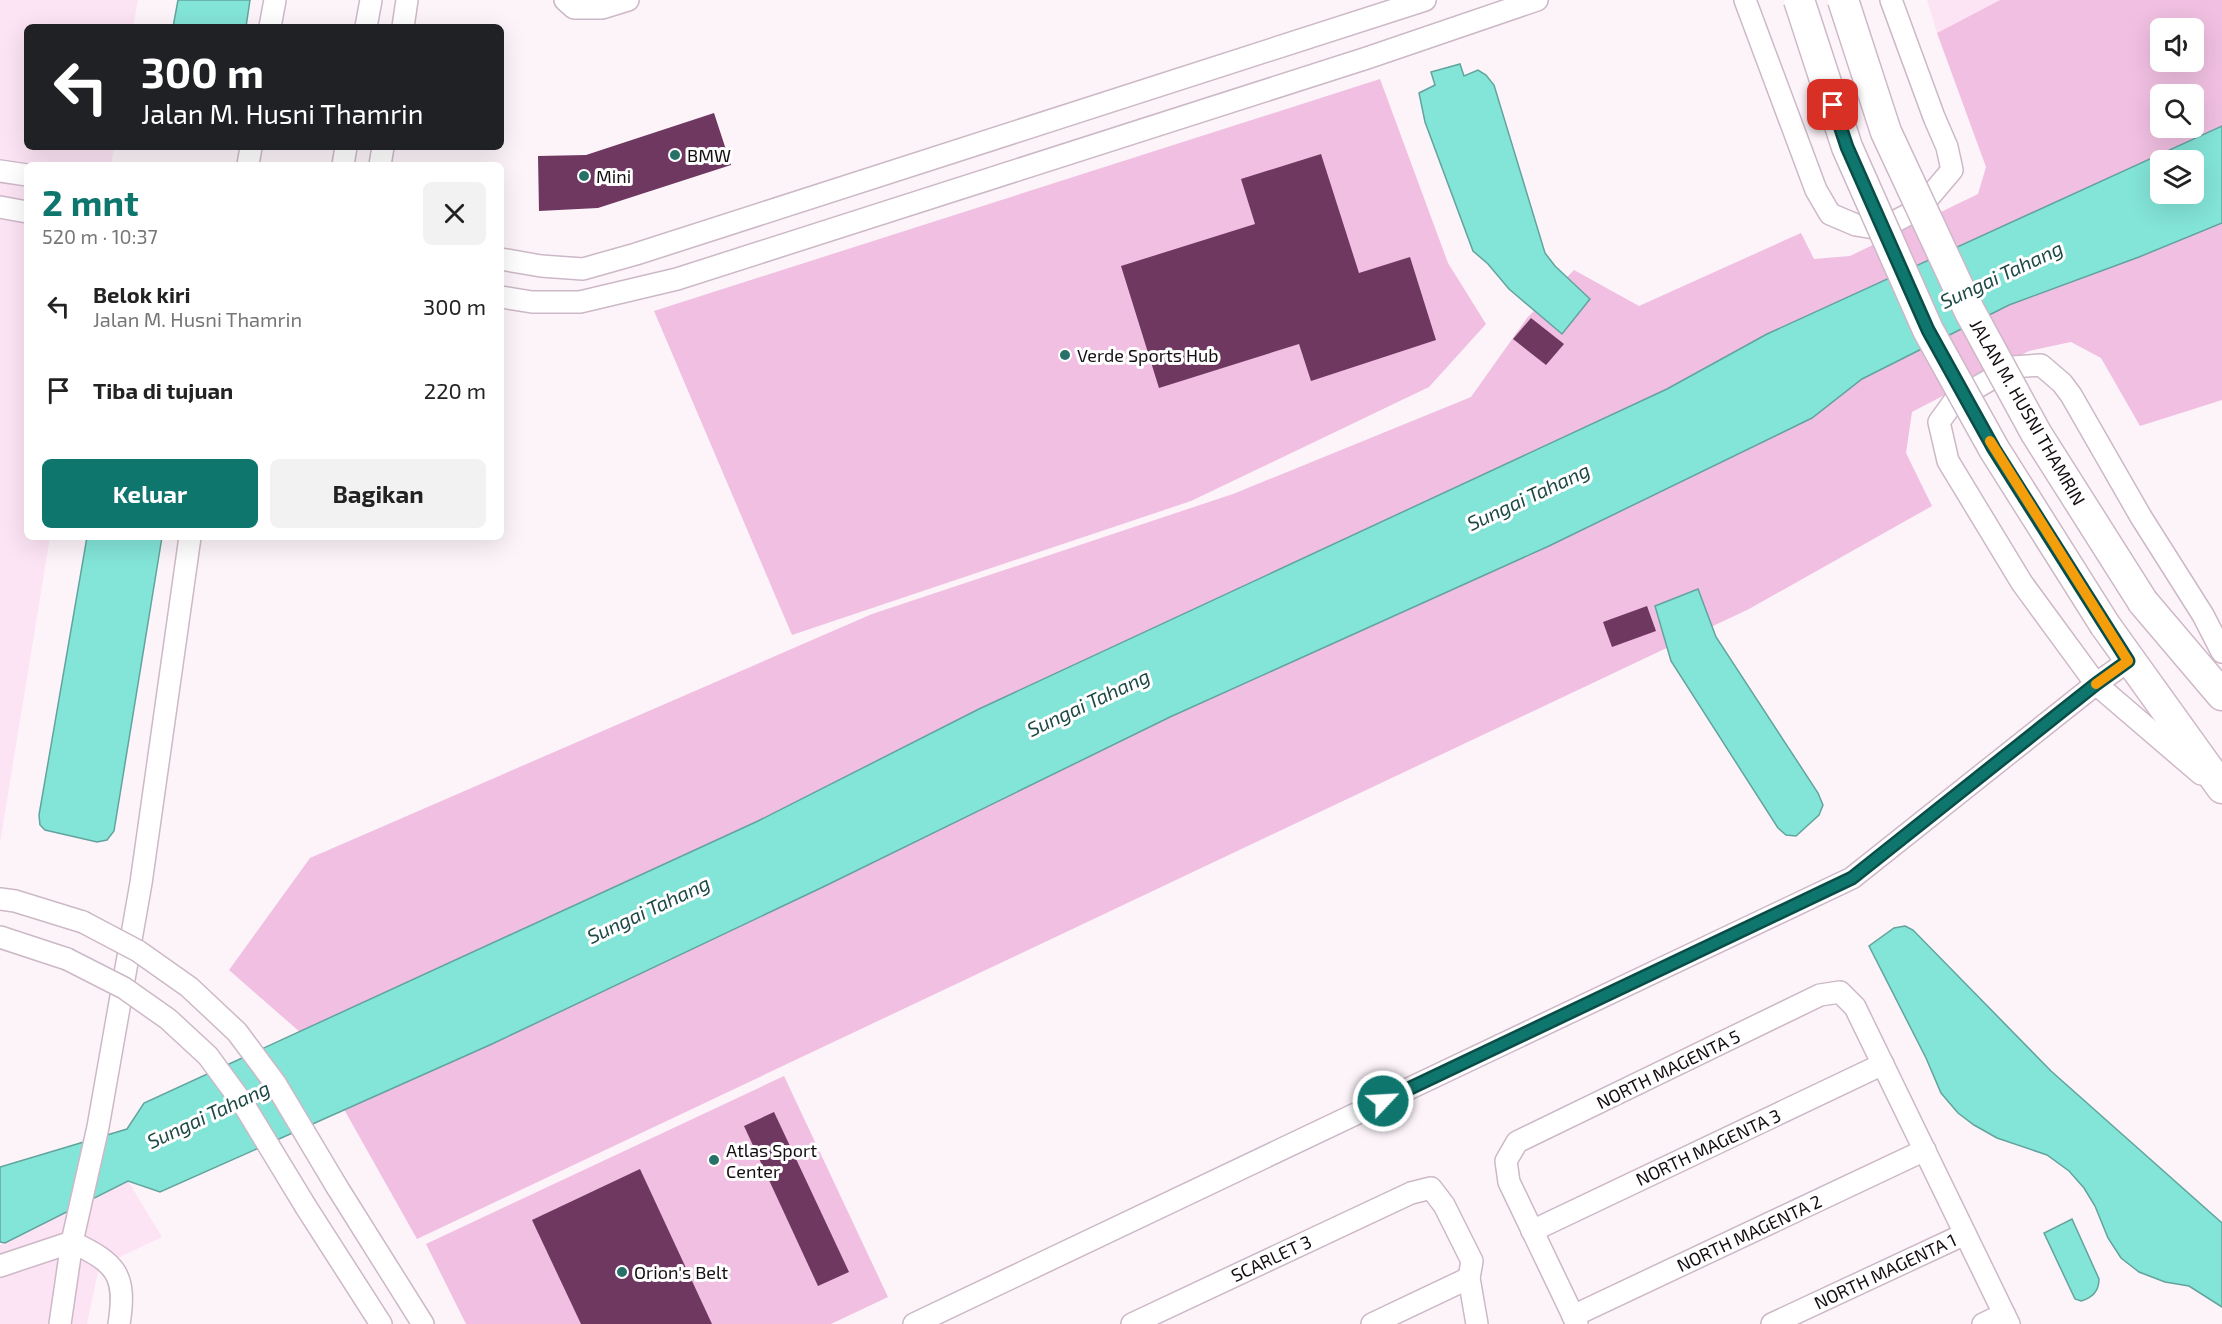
<!DOCTYPE html>
<html lang="id">
<head>
<meta charset="utf-8">
<style>
	:root { --surface:#fff; --page:#f2f2f2; --text:#222; --muted:#767676; --accent:#0f766e }
	body { margin:0; font-family:"Exo 2",sans-serif; background:var(--page); color:var(--text); height:100vh; display:flex; flex-direction:column; font-size:22px; white-space:nowrap }
	* { box-sizing:border-box; margin:0 }
	p { font-size:20px; color:var(--muted) }
	.icon { flex:none; width:33px; height:33px; fill:none; stroke:currentColor; stroke-width:2; stroke-linecap:round; stroke-linejoin:round }
	.map { position:relative; flex:1; overflow:hidden }
	.side { position:absolute; left:24px; top:162px; width:480px; height:378px; display:flex; flex-direction:column; background:var(--surface); border-radius:9px; box-shadow:0 6px 24px #0002 }
	.side>* { flex:none }
	.hud { position:absolute; left:24px; top:24px; width:480px; height:126px; border-radius:9px; box-shadow:0 6px 24px #0002; background:#202124; color:#fff; overflow:hidden }
	.fabs { position:absolute; left:2150px; top:18px; display:grid; gap:12px }
	.fabs a { display:grid; place-items:center; width:54px; height:54px; border-radius:9px; background:var(--surface); box-shadow:0 6px 24px #0002; font-size:30px }
	.pin { position:absolute; display:grid; place-items:center; width:51px; height:51px; color:#fff; margin:-26px; border-radius:12px; box-shadow:0 3px 9px #0006 }
	.me { position:absolute; width:66px; margin:-33px; rotate:65deg; stroke-linejoin:round; filter:drop-shadow(0 0 4px #0008) }
	.turn { display:flex; align-items:center; gap:21px; height:126px; padding:0 18px; font-size:27px }
	.turn .icon { width:78px; height:78px; stroke-width:2.5 }
	.turn b { display:block; font-size:42px; line-height:51px }
	.round { display:grid; place-items:center; flex:none; width:63px; height:63px; border-radius:9px; background:var(--page) }
	.head { display:flex; align-items:center; justify-content:space-between; height:102px; padding:0 18px }
	h1 { font-size:36px; font-weight:700; line-height:45px; color:var(--accent) }
	.cta { display:flex; gap:12px; margin-top:auto; padding:12px 18px }
	.cta a { flex:1; height:69px; border-radius:9px; background:var(--accent); color:#fff; font-size:24px; font-weight:700; line-height:69px; text-align:center }
	.cta a+a { background:var(--page); color:var(--text) }
	ul { padding:0; list-style:none }
	li { display:flex; align-items:center; gap:18px; height:84px; padding:0 18px }
	li div { flex:1 }
	li b { display:block; font-size:22px }
	li em { font-style:normal }
	.map>svg:first-child { display:block }
	.built { fill:#fce4f4 }
	.green { fill:#f0bfe1; fill-rule:evenodd }
	.water { fill:#83e4d8; stroke:#62a49d; stroke-width:1.5; fill-rule:evenodd }
	.building { fill:#6e3861 }
	.lines { fill:none; stroke-linecap:round; stroke-linejoin:round }
	.street-casing { stroke:#cdb8c7; stroke-width:24 }
	.secondary-casing { stroke:#cdb8c7; stroke-width:33 }
	.street { stroke:#fff; stroke-width:21 }
	.secondary { stroke:#fff; stroke-width:30 }
	.street-bridge-casing { stroke:#cdb8c7; stroke-width:24; stroke-linecap:butt }
	.secondary-bridge-casing { stroke:#cdb8c7; stroke-width:33; stroke-linecap:butt }
	.street-bridge { stroke:#fff; stroke-width:21 }
	.secondary-bridge { stroke:#fff; stroke-width:30 }
	.route-casing { stroke:#0a4d48; stroke-width:15 }
	.route { stroke:#0f766e; stroke-width:10 }
	.slow { stroke:#f59e0b; stroke-width:10 }
	.poi-dot { fill:#287169; stroke:#fff; stroke-width:2 }
	.labels { text-anchor:middle; dominant-baseline:central; stroke-width:6; stroke-linejoin:round; paint-order:stroke }
	.poi-label { font-size:18px; fill:#140d12; stroke:#fff; text-anchor:start }
	.street-label { font-size:18px; fill:#140d12; stroke:#fff }
	.water-label { font-size:20px; font-style:italic; fill:#1e4a45; stroke:#fff }
</style>
</head>
<body>
<div class="map">
<svg width="2222" height="1324" viewBox="0 0 2222 1324">
	<rect width="100%" height="100%" fill="#fdf4fa"/>
	<g class="built">
		<polygon points="0,0 138,0 133,27 27,27 27,147 114,147 111,165 27,165 27,537 50,537 0,843"/>
		<polygon points="1927,0 2000,0 1937,33"/>
		<polygon points="128,1181 162,1237 99,1267 87,1324 0,1324 0,1245"/>
	</g>
	<g class="green">
		<path d="M2000 0H2222V400L2140 426 2101 358 2071 342 2029 351 1912 412 1906 453 1932 506 1749 609 417 1239 301 1033 229 970 310 858 872 614 1233 494 1471 397 1527 318 1574 270 1639 306 1801 233 1814 259 1850 256 1978 194 1986 167 1937 33ZM2160 28H2193V62H2160ZM2160 94H2193V128H2160ZM2160 160H2193V194H2160Z"/>
		<polygon points="1380,79 1448,263 1486,324 1429,387 1191,501 792,635 654,311"/>
		<polygon points="784,1076 888,1297 831,1324 466,1324 426,1244"/>
	</g>
	<g class="water">
		<polygon points="178,0 250,0 246,27 173,27"/>
		<polygon points="1460,64 1464,76 1478,70 1486,75 1494,85 1545,253 1555,266 1590,299 1562,334 1509,289 1488,264 1473,251 1425,122 1419,93 1435,85 1431,72"/>
		<path d="M2222 126V223L2139 257 2009 305 1862 379 1812 418 1549 546 1170 717 823 887 492 1044 160 1192 128 1181 5 1243 0 1242V1167L127 1129 144 1103 758 821 979 709 1667 389 1767 334ZM2160 160H2193V194H2160Z"/>
		<polygon points="87,537 162,537 114,831 107,840 97,842 45,830 40,825 39,815"/>
		<polygon points="1698,589 1716,637 1818,793 1823,805 1819,815 1796,836 1786,835 1778,828 1671,661 1655,606"/>
		<polygon points="1905,926 1913,930 2051,1071 2222,1223 2222,1307 2189,1286 2165,1282 2139,1272 2121,1258 2108,1238 2095,1206 2084,1188 2069,1171 2047,1155 1997,1138 1974,1125 1958,1113 1941,1093 1926,1058 1869,946 1894,928"/>
		<path d="M2072 1219 2099 1279C2099 1291 2092 1298 2081 1301L2075 1299 2044 1233Z"/>
	</g>
	<g class="building">
		<polygon points="714,113 731,165 598,208 539,211 538,156 586,155"/>
		<polygon points="1321,154 1359,273 1410,257 1436,340 1311,381 1299,344 1159,388 1121,266 1255,224 1241,179"/>
		<polygon points="1531,318 1564,344 1546,365 1513,339"/>
		<polygon points="1647,606 1656,631 1612,647 1603,622"/>
		<polygon points="774,1112 849,1272 818,1286 744,1126"/>
		<polygon points="640,1169 712,1324 581,1324 532,1220"/>
	</g>
	<g class="lines">
		<defs>
			<g id="street">
				<polyline points="565,0 574,8 602,8 628,0"/>
				<polyline points="1745,0 1816,190 1830,214 1856,225 1880,229 1919,209 1952,170 1947,147 1934,117 1891,0"/>
				<polyline points="270,27 275,0"/>
				<polyline points="366,27 371,0"/>
				<polyline points="403,27 407,0"/>
				<polyline points="248,165 251,147"/>
				<polyline points="343,165 346,147"/>
				<polyline points="380,165 383,147"/>
				<polyline points="0,171 27,175"/>
				<polyline points="0,207 27,212"/>
				<polyline points="501,259 541,266 583,269 636,254 1425,0"/>
				<polyline points="501,297 532,302 580,302 677,279 1367,58 1537,0"/>
				<polyline points="2201,774 2096,684 2022,583 1948,461 1939,422 1955,400 2012,367 2041,365 2062,383 2071,395 2141,517 2203,615 2222,652"/>
				<polyline points="0,899 15,901 83,922"/>
				<polyline points="0,937 67,959"/>
				<polyline points="337,1187 423,1324"/>
				<polyline points="306,1207 381,1324"/>
				<polyline points="1532,1231 1883,1064"/>
				<path d="M0 1266 72 1242C116 1263 127 1274 119 1324"/>
				<polyline points="1573,1316 1925,1150"/>
				<polyline points="60,1324 72,1242 98,1127 141,883 190,537"/>
				<polyline points="914,1324 1852,878 2096,684 2128,661"/>
				<polyline points="1132,1324 1411,1193 1431,1188 1444,1205 1472,1261 1469,1278 1477,1324"/>
				<polyline points="1372,1324 1469,1278"/>
				<polyline points="1577,1324 1509,1182 1506,1161 1517,1142 1820,995 1840,992 1855,1007 2009,1324"/>
				<polyline points="1772,1324 1965,1234"/>
				<polyline points="1983,1324 2004,1314"/>
			</g>
			<g id="secondary">
				<polyline points="2143,602 2222,695"/>
				<polyline points="2105,625 2222,788"/>
			</g>
		</defs>
		<use href="#street" class="street-casing"/>
		<use href="#secondary" class="secondary-casing"/>
		<use href="#street" class="street"/>
		<use href="#secondary" class="secondary"/>
		<defs>
			<g id="street-bridge">
				<polyline points="83,922 138,951 189,987 237,1032 275,1083 337,1187"/>
				<polyline points="67,959 124,988 168,1019 208,1056 244,1105 306,1207"/>
			</g>
			<g id="secondary-bridge">
				<polyline points="1799,0 1847,147 1928,330 1994,449 2105,625"/>
				<polyline points="1843,0 1886,132 1969,310 2036,433 2143,602"/>
			</g>
		</defs>
		<use href="#street-bridge" class="street-bridge-casing"/>
		<use href="#secondary-bridge" class="secondary-bridge-casing"/>
		<use href="#street-bridge" class="street-bridge"/>
		<use href="#secondary-bridge" class="secondary-bridge"/>
	</g>
	<g class="lines">
		<defs>
			<polyline id="route" points="1383,1101 1852,878 2096,684 2128,661 1994,449 1928,330 1847,147 1833,105"/>
		</defs>
		<use href="#route" class="route-casing"/>
		<use href="#route" class="route"/>
		<polyline class="slow" points="1990,441 2128,661 2096,684"/>
	</g>
	<g class="poi-dot">
		<circle cx="675" cy="155" r="6"/>
		<circle cx="584" cy="176" r="6"/>
		<circle cx="1065" cy="355" r="6"/>
		<circle cx="714" cy="1160" r="6"/>
		<circle cx="622" cy="1272" r="6"/>
	</g>
	<g class="labels">
		<g class="poi-label">
			<text x="687" y="155">BMW</text>
			<text x="596" y="176">Mini</text>
			<text x="1077" y="355">Verde Sports Hub</text>
			<text x="726" y="1150">Atlas Sport<tspan x="726" dy="21">Center</tspan></text>
			<text x="634" y="1272">Orion's Belt</text>
		</g>
		<g class="street-label">
			<text transform="translate(2028 412) rotate(60)">JALAN M. HUSNI THAMRIN</text>
			<text transform="translate(1668 1069) rotate(-26)">NORTH MAGENTA 5</text>
			<text transform="translate(1708 1147) rotate(-25)">NORTH MAGENTA 3</text>
			<text transform="translate(1749 1233) rotate(-25)">NORTH MAGENTA 2</text>
			<text transform="translate(1271 1258) rotate(-25)">SCARLET 3</text>
			<text transform="translate(1885 1271) rotate(-25)">NORTH MAGENTA 1</text>
		</g>
		<g class="water-label">
			<text transform="translate(2001 274) rotate(-25)">Sungai Tahang</text>
			<text transform="translate(1528 496) rotate(-25)">Sungai Tahang</text>
			<text transform="translate(1088 702) rotate(-25)">Sungai Tahang</text>
			<text transform="translate(648 909) rotate(-25)">Sungai Tahang</text>
			<text transform="translate(208 1114) rotate(-25)">Sungai Tahang</text>
		</g>
	</g>
</svg>
<div class="fabs">
<a><svg class="icon" aria-label="sound" viewBox="0 0 24 24"><path d="M4 9h4l5-4v14l-5-4H4zM17 9q2 3 0 6"/></svg></a>
<a><svg class="icon" aria-label="search" viewBox="0 0 24 24"><circle cx="10" cy="10" r="6"/><path d="M15 15l6 6"/></svg></a>
<a><svg class="icon" aria-label="layers" viewBox="0 0 24 24"><path d="M12 4l9 5-9 5-9-5zM3 14l9 5 9-5"/></svg></a>
</div>
<div class="pin" style="left:1833px;top:105px;background:#d93025"><svg class="icon" aria-label="arrive" viewBox="0 0 24 24"><path d="M6 21V4h12l-3 4 3 4H6"/></svg></div>
<svg class="me" style="left:1383px;top:1101px" viewBox="-20 -20 40 40"><circle r="17" fill="#0f766e" stroke="#fff" stroke-width="3"/><path d="M0-11L8 9 0 5-8 9z" fill="#fff"/></svg>
<div class="hud">
<div class="turn"><svg class="icon" aria-label="left" viewBox="0 0 24 24"><path d="M17 20v-9H6M10 6l-5 5 5 5"/></svg><div><b>300 m</b>Jalan M. Husni Thamrin</div></div>
</div>
<section class="side">
<div class="head"><div><h1>2 mnt</h1><p>520 m · 10:37</p></div><a class="round"><svg class="icon" aria-label="close" viewBox="0 0 24 24"><path d="M6 6l12 12M18 6L6 18"/></svg></a></div>
<ul>
<li><svg class="icon" aria-label="left" viewBox="0 0 24 24"><path d="M17 20v-9H6M10 6l-5 5 5 5"/></svg><div><b>Belok kiri</b><p>Jalan M. Husni Thamrin</p></div><em>300 m</em></li>
<li><svg class="icon" aria-label="arrive" viewBox="0 0 24 24"><path d="M6 21V4h12l-3 4 3 4H6"/></svg><div><b>Tiba di tujuan</b></div><em>220 m</em></li>
</ul>
<div class="cta"><a>Keluar</a><a>Bagikan</a></div>
</section>
</div>
</body>
</html>
